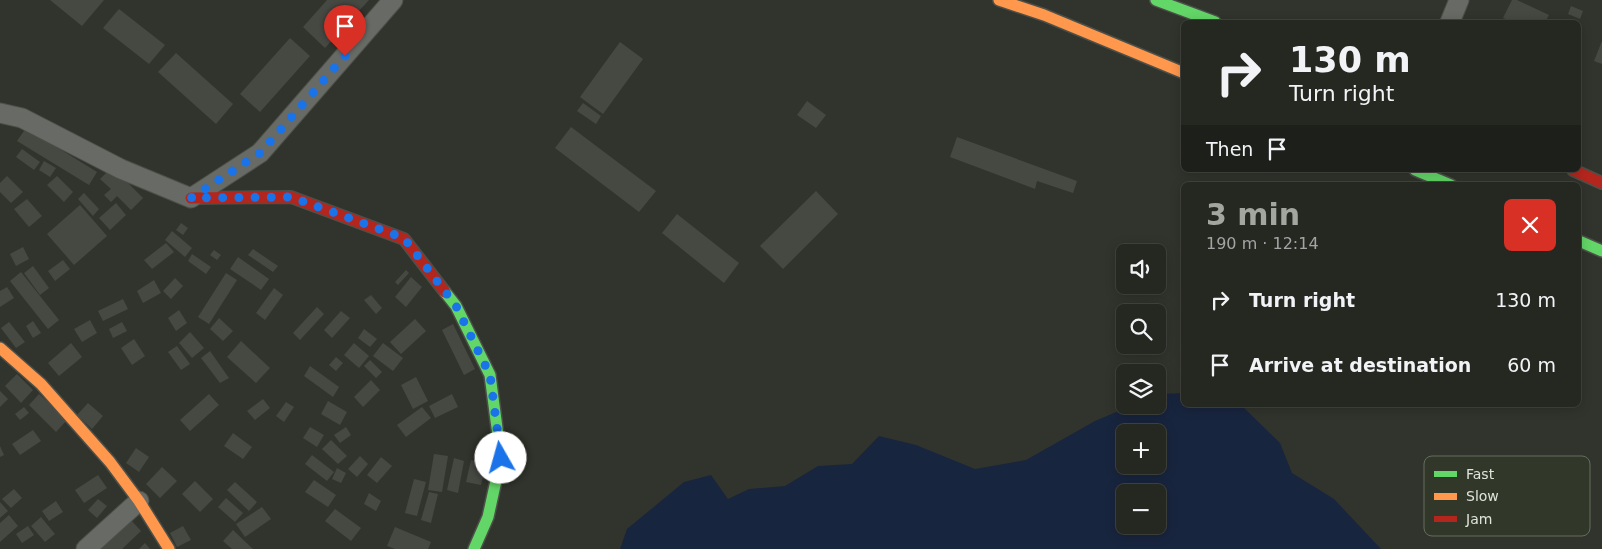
<!DOCTYPE html>
<html lang="en">
<head>
<meta charset="utf-8">
<style>
	:root { --surface:#252721; --page:#2d2f2a; --text:#f1f3f6; --muted:#a3a5a5; --line:#42443f; --accent:#a3a69e }
	body { margin:0; font-family:"DejaVu Sans",sans-serif; background:var(--page); color:var(--text); height:100vh; display:flex; flex-direction:column; font-size:19px; white-space:nowrap }
	* { box-sizing:border-box; margin:0 }
	p { font-size:16px; color:var(--muted) }
	.icon { flex:none; width:28px; height:28px; fill:none; stroke:currentColor; stroke-width:2; stroke-linecap:round; stroke-linejoin:round }
	.map { position:relative; flex:1; overflow:hidden }
	.sheet { position:absolute; left:1181px; top:182px; width:400px; height:225px; display:flex; flex-direction:column; background:var(--surface); border-radius:8px; box-shadow:0 2px 12px #0003,0 0 0 1px var(--line) }
	.sheet>* { flex:none }
	.banner { position:absolute; left:1181px; top:20px; width:400px; height:152px; border-radius:8px; box-shadow:0 2px 12px #0003,0 0 0 1px var(--line); background:#252721; color:var(--text); overflow:hidden }
	.fabs { position:absolute; left:1116px; top:244px; display:grid; gap:10px }
	.fabs a { display:grid; place-items:center; width:50px; height:50px; border-radius:8px; background:var(--surface); box-shadow:0 2px 12px #0003,0 0 0 1px var(--line); font-size:25px }
	.pin { position:absolute; display:grid; place-items:center; width:42px; height:42px; color:#fff; margin:-51px -21px; border-radius:50% 50% 50% 0; rotate:-45deg; box-shadow:0 0 5px #0007 }
	.pin .icon { rotate:45deg }
	.me { position:absolute; width:55px; margin:-28px; rotate:353deg; stroke-linejoin:round; filter:drop-shadow(0 0 4px #0008) }
	.turn { display:flex; align-items:center; gap:18px; height:105px; padding:0 25px; font-size:22px }
	.turn .icon { width:65px; height:65px; stroke-width:2.5 }
	.turn b { display:block; font-size:35px; line-height:42px }
	.then { display:flex; align-items:center; height:48px; padding:0 25px; background:#0003; gap:10px; font-size:19px }
	.round { display:grid; place-items:center; flex:none; width:52px; height:52px; border-radius:8px; background:var(--page) }
	.overview { display:flex; align-items:center; justify-content:space-between; height:85px; padding:0 25px }
	h1 { font-size:30px; font-weight:600; line-height:38px; color:var(--accent) }
	ul { padding:0; list-style:none }
	li { display:flex; align-items:center; gap:15px; height:65px; padding:0 25px }
	li div { flex:1 }
	li b { display:block; font-size:19px }
	li em { font-style:normal }
	.map>svg:first-child { display:block }
	.water { fill:#18253e; fill-rule:evenodd }
	.building { fill:#464842 }
	.lines { fill:none; stroke-linecap:round; stroke-linejoin:round }
	.street-casing { stroke:#4d5049; stroke-width:21 }
	.fast-casing { stroke:#4d5049; stroke-width:14 }
	.slow-casing { stroke:#4d5049; stroke-width:14 }
	.jam-casing { stroke:#4d5049; stroke-width:14 }
	.street { stroke:#686a65; stroke-width:19 }
	.fast { stroke:#63d668; stroke-width:11 }
	.slow { stroke:#ff974d; stroke-width:11 }
	.jam { stroke:#b3261e; stroke-width:11 }
	.route { stroke:#1a73e8; stroke-width:9; stroke-dasharray:0 16.2 }
	.key { fill:#313829; stroke:#666c5e; stroke-width:1 }
	.key-label { font-size:14px; fill:#e0e4db }
</style>
</head>
<body>
<div class="map">
<svg width="1602" height="549" viewBox="0 0 1602 549">
	<rect width="100%" height="100%" fill="#31342c"/>
	<path class="water" d="M1184 393V405H1241L1280 443 1292 473 1334 499 1381 549H620L627 529 684 482 711 475 728 499 749 489 785 486 818 466 852 464 879 436 916 445 975 469 1026 460 1095 421 1133 405H1158V395L1161 394ZM1125 432H1158V465H1125ZM1125 492H1158V525H1125Z"/>
	<g class="building">
		<polygon points="50,0 104,0 82,26"/>
		<polygon points="327,0 369,0 325,48 303,27"/>
		<polygon points="1512,0 1517,0 1549,15 1545,22 1513,22 1503,18"/>
		<polygon points="1571,6 1583,11 1580,19 1568,14"/>
		<polygon points="119,9 165,45 149,64 103,28"/>
		<polygon points="290,38 310,56 260,112 240,94"/>
		<polygon points="1602,41 1602,64 1594,61"/>
		<polygon points="620,42 643,59 603,114 580,97"/>
		<polygon points="176,53 233,104 216,124 158,72"/>
		<polygon points="807,101 826,115 816,128 797,115"/>
		<polygon points="583,103 601,116 596,124 577,111"/>
		<polygon points="571,127 656,191 639,212 555,148"/>
		<polygon points="26,128 97,172 89,185 17,141"/>
		<polygon points="957,137 1077,181 1073,193 1037,181 1035,189 950,157"/>
		<polygon points="22,149 40,162 34,170 16,157"/>
		<polygon points="44,161 56,168 50,177 39,170"/>
		<polygon points="112,167 143,198 131,210 117,196 111,202 104,195 111,189 100,179"/>
		<polygon points="7,176 23,192 11,203 0,192 0,183"/>
		<polygon points="57,176 73,192 64,202 47,185"/>
		<polygon points="816,191 838,214 783,269 760,246"/>
		<polygon points="84,193 99,209 93,216 78,199"/>
		<polygon points="27,199 42,216 29,227 14,209"/>
		<polygon points="116,203 126,215 110,230 99,218"/>
		<polygon points="80,205 107,236 74,265 47,234"/>
		<polygon points="677,214 739,263 724,283 662,233"/>
		<polygon points="181,223 188,228 183,235 176,230"/>
		<polygon points="172,231 192,248 185,257 165,240"/>
		<polygon points="166,243 174,252 152,269 144,260"/>
		<polygon points="23,247 29,259 16,266 10,254"/>
		<polygon points="253,249 278,266 273,272 248,255"/>
		<polygon points="214,250 221,255 217,260 210,255"/>
		<polygon points="192,254 211,267 206,274 188,261"/>
		<polygon points="238,257 269,279 261,290 230,269"/>
		<polygon points="63,260 70,269 55,281 48,271"/>
		<polygon points="33,266 49,288 40,295 24,273"/>
		<polygon points="406,270 409,273 398,285 395,282"/>
		<polygon points="21,272 59,320 48,329 10,281"/>
		<polygon points="226,273 237,280 209,324 198,317"/>
		<polygon points="411,277 422,287 406,307 395,297"/>
		<polygon points="175,278 183,286 171,299 163,291"/>
		<polygon points="154,280 161,293 143,303 137,291"/>
		<polygon points="7,287 14,298 0,307 0,291"/>
		<polygon points="274,288 283,295 265,320 256,313"/>
		<polygon points="371,295 382,308 376,314 364,300"/>
		<polygon points="123,299 128,309 103,321 98,311"/>
		<polygon points="317,307 324,314 300,340 293,333"/>
		<polygon points="179,310 187,323 176,331 168,318"/>
		<polygon points="341,311 350,318 332,338 324,330"/>
		<polygon points="219,318 233,331 223,341 210,329"/>
		<polygon points="415,319 426,331 401,354 390,342"/>
		<polygon points="90,320 97,333 82,342 74,329"/>
		<polygon points="33,321 41,333 33,338 26,326"/>
		<polygon points="9,322 25,342 16,348 1,328"/>
		<polygon points="122,322 127,331 113,338 109,329"/>
		<polygon points="453,324 475,369 464,375 442,330"/>
		<polygon points="364,329 377,339 370,347 358,338"/>
		<polygon points="190,332 204,348 192,358 179,343"/>
		<polygon points="134,339 145,356 132,365 121,348"/>
		<polygon points="241,341 270,368 256,383 227,357"/>
		<polygon points="71,343 82,357 59,376 48,363"/>
		<polygon points="354,343 369,356 359,368 344,355"/>
		<polygon points="383,343 403,358 393,371 373,356"/>
		<polygon points="177,346 190,364 181,370 168,352"/>
		<polygon points="210,351 229,378 220,383 201,358"/>
		<polygon points="336,357 343,363 336,371 329,365"/>
		<polygon points="370,360 382,372 376,378 364,366"/>
		<polygon points="310,366 339,387 333,397 304,376"/>
		<polygon points="17,374 33,390 21,403 5,386"/>
		<polygon points="416,377 428,401 413,409 401,385"/>
		<polygon points="371,380 380,390 363,407 354,397"/>
		<polygon points="0,391 8,399 0,407"/>
		<polygon points="39,394 67,420 56,432 29,405"/>
		<polygon points="209,394 219,405 190,431 180,420"/>
		<polygon points="452,394 458,407 435,418 429,406"/>
		<polygon points="263,399 270,408 255,420 247,411"/>
		<polygon points="328,401 347,412 340,425 321,414"/>
		<polygon points="286,402 294,407 284,422 276,416"/>
		<polygon points="88,403 103,416 92,429 77,415"/>
		<polygon points="24,407 29,413 20,420 15,414"/>
		<polygon points="422,407 431,418 406,437 397,425"/>
		<polygon points="310,427 324,435 317,447 303,438"/>
		<polygon points="346,427 351,435 340,443 334,435"/>
		<polygon points="33,430 41,441 20,455 12,444"/>
		<polygon points="233,433 252,447 243,459 224,446"/>
		<polygon points="331,440 347,456 338,464 322,449"/>
		<polygon points="0,446 4,455 0,457"/>
		<polygon points="136,448 149,457 139,472 126,463"/>
		<polygon points="434,454 448,456 442,492 428,490"/>
		<polygon points="312,455 334,472 327,481 305,464"/>
		<polygon points="360,456 368,464 357,477 348,469"/>
		<polygon points="381,457 392,466 377,483 367,475"/>
		<polygon points="454,458 464,461 458,493 447,490"/>
		<polygon points="471,460 486,463 481,485 466,482"/>
		<polygon points="162,467 177,481 160,498 146,484"/>
		<polygon points="337,468 346,473 341,483 332,479"/>
		<polygon points="98,475 107,488 84,503 75,490"/>
		<polygon points="414,479 426,482 417,516 405,513"/>
		<polygon points="314,480 336,495 328,507 305,492"/>
		<polygon points="195,481 213,499 200,512 182,494"/>
		<polygon points="235,482 257,502 249,511 227,490"/>
		<polygon points="14,489 22,498 11,508 2,499"/>
		<polygon points="429,492 438,494 431,523 421,520"/>
		<polygon points="369,493 381,501 376,511 364,504"/>
		<polygon points="226,498 243,513 235,522 218,507"/>
		<polygon points="98,499 107,506 97,518 88,510"/>
		<polygon points="56,501 63,512 49,521 42,511"/>
		<polygon points="0,502 8,511 0,518"/>
		<polygon points="262,507 271,519 245,537 236,524"/>
		<polygon points="335,509 361,528 351,541 325,521"/>
		<polygon points="9,515 18,526 0,542 0,523"/>
		<polygon points="41,517 55,534 45,542 31,526"/>
		<polygon points="130,519 141,531 122,549 99,549"/>
		<polygon points="28,526 34,535 22,543 16,534"/>
		<polygon points="183,526 191,540 177,547 170,533"/>
		<polygon points="395,527 431,542 428,549 395,549 387,546"/>
		<polygon points="233,530 253,549 232,549 223,541"/>
		<polygon points="145,543 150,549 139,549"/>
	</g>
	<g class="lines">
		<defs>
			<g id="street">
				<polyline points="1450,22 1459,0"/>
				<polyline points="0,113 22,118 121,169 191,198 260,153 393,0"/>
				<polyline points="86,549 139,501"/>
			</g>
			<g id="fast">
				<polyline points="1156,0 1215,22"/>
				<polyline points="1415,170 1451,185"/>
				<polyline points="1579,241 1602,251"/>
				<polyline points="445,292 456,306 490,375 501,458 488,517 474,549"/>
			</g>
			<g id="slow">
				<polyline points="999,0 1044,15 1184,73"/>
				<polyline points="0,348 41,384 110,462 139,501 169,549"/>
			</g>
			<g id="jam">
				<polyline points="1573,170 1602,183"/>
				<polyline points="191,198 291,197 404,239 445,292"/>
			</g>
		</defs>
		<use href="#street" class="street-casing"/>
		<use href="#fast" class="fast-casing"/>
		<use href="#slow" class="slow-casing"/>
		<use href="#jam" class="jam-casing"/>
		<use href="#street" class="street"/>
		<use href="#fast" class="fast"/>
		<use href="#slow" class="slow"/>
		<use href="#jam" class="jam"/>
	</g>
	<g class="lines">
		<polyline class="route" points="345,56 260,153 191,198 291,197 404,238 456,306 490,375 501,458"/>
	</g>
	<rect x="1424" y="456" width="166" height="80" rx="8" class="key"/>
	<rect x="1434" y="471" width="23" height="6" fill="#63d668"/>
	<rect x="1434" y="493" width="23" height="7" fill="#ff974d"/>
	<rect x="1434" y="516" width="23" height="6" fill="#b3261e"/>
	<g class="key-label">
		<text x="1466" y="479">Fast</text>
		<text x="1466" y="501">Slow</text>
		<text x="1466" y="524">Jam</text>
	</g>
</svg>
<div class="fabs">
<a><svg class="icon" aria-label="sound" viewBox="0 0 24 24"><path d="M4 9h4l5-4v14l-5-4H4zM17 9q2 3 0 6"/></svg></a>
<a><svg class="icon" aria-label="search" viewBox="0 0 24 24"><circle cx="10" cy="10" r="6"/><path d="M15 15l6 6"/></svg></a>
<a><svg class="icon" aria-label="layers" viewBox="0 0 24 24"><path d="M12 4l9 5-9 5-9-5zM3 14l9 5 9-5"/></svg></a>
<a>+</a>
<a>−</a>
</div>
<div class="pin" style="left:345px;top:56px;background:#d93025"><svg class="icon" aria-label="arrive" viewBox="0 0 24 24"><path d="M6 21V4h12l-3 4 3 4H6"/></svg></div>
<svg class="me" style="left:501px;top:458px" viewBox="-20 -20 40 40"><circle r="19" fill="#fff"/><path d="M0-13L10 11 0 6-10 11z" fill="#1a73e8"/></svg>
<div class="banner">
<div class="turn"><svg class="icon" aria-label="right" viewBox="0 0 24 24"><path d="M7 20v-9h11M14 6l5 5-5 5"/></svg><div><b>130 m</b>Turn right</div></div>
<div class="then">Then<svg class="icon" aria-label="arrive" viewBox="0 0 24 24"><path d="M6 21V4h12l-3 4 3 4H6"/></svg></div>
</div>
<section class="sheet">
<div class="overview"><div><h1>3 min</h1><p>190 m · 12:14</p></div><a class="round" style="background:#d93025;color:#fff"><svg class="icon" aria-label="close" viewBox="0 0 24 24"><path d="M6 6l12 12M18 6L6 18"/></svg></a></div>
<ul>
<li><svg class="icon" aria-label="right" viewBox="0 0 24 24"><path d="M7 20v-9h11M14 6l5 5-5 5"/></svg><div><b>Turn right</b></div><em>130 m</em></li>
<li><svg class="icon" aria-label="arrive" viewBox="0 0 24 24"><path d="M6 21V4h12l-3 4 3 4H6"/></svg><div><b>Arrive at destination</b></div><em>60 m</em></li>
</ul>
</section>
</div>
</body>
</html>
